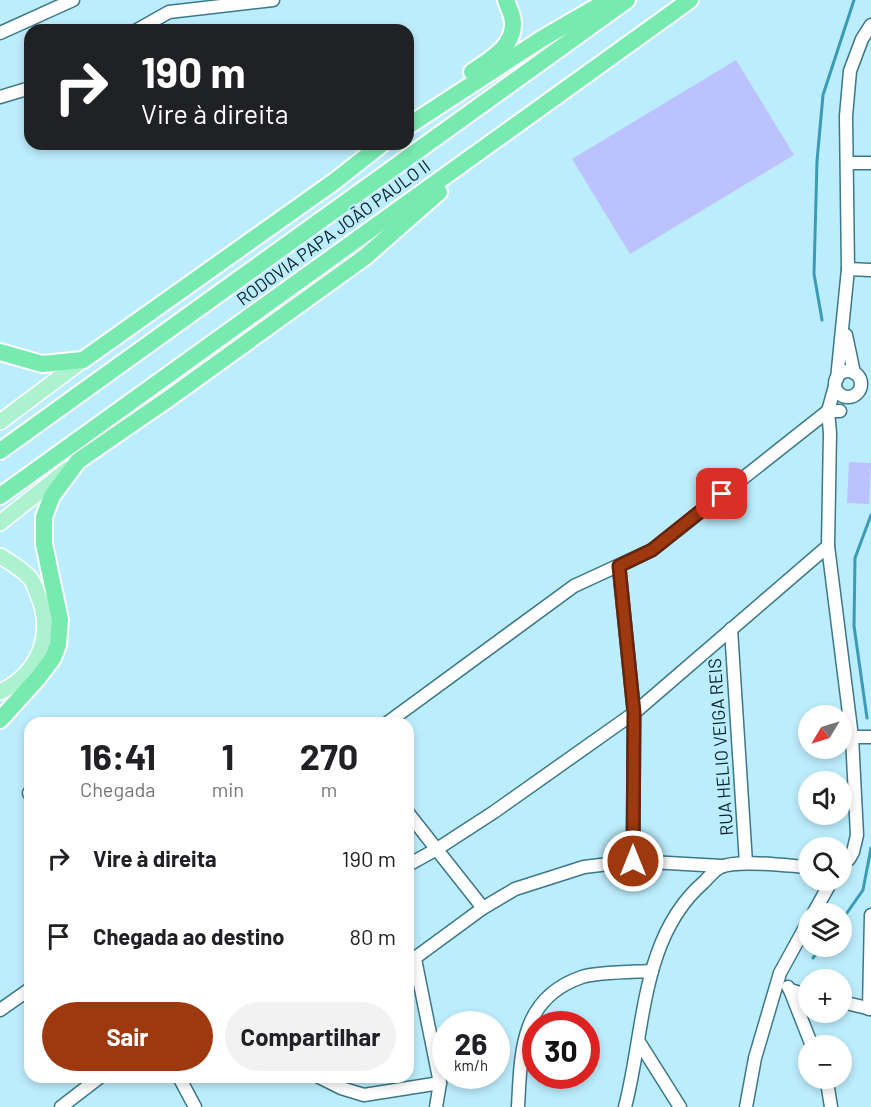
<!DOCTYPE html>
<html lang="pt">
<head>
<meta charset="utf-8">
<style>
	:root { --surface:#fff; --page:#f2f2f2; --text:#202124; --muted:#757577; --accent:#9e380f }
	body { margin:0; font-family:Barlow,sans-serif; background:var(--page); color:var(--text); height:100vh; display:flex; flex-direction:column; font-size:22px; white-space:nowrap }
	* { box-sizing:border-box; margin:0 }
	p { font-size:20px; color:var(--muted) }
	.icon { flex:none; width:33px; height:33px; fill:none; stroke:currentColor; stroke-width:2; stroke-linecap:round; stroke-linejoin:round }
	.map { position:relative; flex:1; overflow:hidden }
	.panel { position:absolute; left:24px; top:717px; width:390px; height:366px; display:flex; flex-direction:column; background:var(--surface); border-radius:18px; box-shadow:0 3px 9px #0003 }
	.panel>* { flex:none }
	.banner { position:absolute; left:24px; top:24px; width:390px; height:126px; border-radius:18px; box-shadow:0 3px 9px #0003; background:#202124; color:#fff; overflow:hidden }
	.needle { width:39px; rotate:232deg }
	.fabs { position:absolute; left:798px; top:705px; display:grid; gap:12px }
	.fabs a { display:grid; place-items:center; width:54px; height:54px; border-radius:50%; background:var(--surface); box-shadow:0 3px 9px #0003; font-size:30px }
	.speed { position:absolute; left:432px; top:1011px; display:flex; gap:12px; font-size:30px; font-weight:700; text-align:center }
	.speed>* { display:grid; place-content:center; width:78px; height:78px; border-radius:50%; background:var(--surface); box-shadow:0 3px 9px #0003; line-height:1 }
	.speed small { font-size:15px; font-weight:400 }
	.speed .limit { border:9px solid #d22; background:#fff; color:#111 }
	.pin { position:absolute; display:grid; place-items:center; width:51px; height:51px; color:#fff; margin:-26px; border-radius:12px; box-shadow:0 3px 9px #0006 }
	.me { position:absolute; width:66px; margin:-33px; rotate:0deg; stroke-linejoin:round; filter:drop-shadow(0 0 4px #0008) }
	.turn { display:flex; align-items:center; gap:21px; height:126px; padding:0 18px; font-size:27px }
	.turn .icon { width:78px; height:78px; stroke-width:2.5 }
	.turn b { display:block; font-size:42px; line-height:51px }
	.eta { display:flex; justify-content:space-evenly; align-items:center; height:102px; text-align:center }
	.eta b { font-size:36px; font-weight:700; line-height:42px }
	.cta { display:flex; gap:12px; margin-top:auto; padding:12px 18px }
	.cta a { flex:1; height:69px; border-radius:36px; background:var(--accent); color:#fff; font-size:24px; font-weight:700; line-height:69px; text-align:center }
	.cta a+a { background:var(--page); color:var(--text) }
	ul { padding:0; list-style:none }
	li { display:flex; align-items:center; gap:18px; height:78px; padding:0 18px }
	li div { flex:1 }
	li b { display:block; font-size:22px }
	li em { font-style:normal }
	.map>svg:first-child { display:block }
	.green { fill:#bbc2fe }
	.lines { fill:none; stroke-linecap:round; stroke-linejoin:round }
	.stream { stroke:#3a9bb5; stroke-width:3 }
	.minor-casing { stroke:#3b7889; stroke-width:15 }
	.major-casing { stroke:#fff; stroke-width:18 }
	.highway-casing { stroke:#fff; stroke-width:20 }
	.minor { stroke:#fff; stroke-width:12 }
	.major { stroke:#adf2cf; stroke-width:15 }
	.highway { stroke:#77eaaf; stroke-width:16 }
	.route-casing { stroke:#67240a; stroke-width:15 }
	.route { stroke:#9e380f; stroke-width:10 }
	.labels { text-anchor:middle; dominant-baseline:central; stroke-width:4.5; stroke-linejoin:round; paint-order:stroke }
	.street-label { font-size:18px; fill:#082129; stroke:#bcedfc }
</style>
</head>
<body>
<div class="map">
<svg width="871" height="1107" viewBox="0 0 871 1107">
	<rect width="100%" height="100%" fill="#bcedfc"/>
	<g class="green">
		<polygon points="736,60 794,155 630,254 572,159"/>
		<polygon points="849,462 871,463 869,504 847,503"/>
	</g>
	<g class="lines">
		<g class="stream">
			<polyline points="822,320 814,274 817,161 823,95 854,0"/>
			<polyline points="867,718 854,626 855,558 871,515"/>
			<polyline points="842,920 863,890 871,848"/>
			<polyline points="813,958 822,946"/>
		</g>
		<defs>
			<g id="minor">
				<polyline points="137,30 169,12 273,0"/>
				<polyline points="0,33 73,0"/>
				<polyline points="0,97 30,88"/>
				<polyline points="848,163 871,163"/>
				<polyline points="848,269 871,270"/>
				<polyline points="846,335 854,373"/>
				<circle cx="848" cy="384" r="13"/>
				<polyline points="837,379 848,269 846,116 850,71 862,39 871,25"/>
				<polyline points="835,386 828,411 830,433 828,546 852,737 857,835 853,852 849,859 842,865"/>
				<polyline points="619,566 634,713 633,861"/>
				<polyline points="731,629 746,863"/>
				<polyline points="387,723 574,586 652,550 828,411 840,411"/>
				<polyline points="852,737 871,737"/>
				<polyline points="29,793 30,795"/>
				<polyline points="408,813 483,908"/>
				<polyline points="408,865 437,849 494,812 634,713 828,546"/>
				<polyline points="813,914 832,880"/>
				<polyline points="415,959 440,1083 436,1107"/>
				<polyline points="408,963 483,908 515,889 584,867 633,861 721,866"/>
				<polyline points="788,987 790,990 808,995"/>
				<polyline points="790,990 812,1046"/>
				<polyline points="842,1002 871,1009"/>
				<polyline points="869,1009 871,915"/>
				<polyline points="0,1010 30,989"/>
				<polyline points="639,1042 680,1107"/>
				<polyline points="179,1077 195,1107"/>
				<polyline points="319,1077 341,1088 364,1095 440,1083"/>
				<polyline points="825,1078 828,1088 831,1107"/>
				<polyline points="61,1107 100,1077"/>
				<path d="M518 1107C521 1052 520 998 582 977 597 972 634 972 652 971"/>
				<path d="M625 1107C645 1031 640 937 704 882 709 877 715 869 721 867 737 859 790 866 808 867"/>
				<polyline points="746,1107 755,1058 780,973 808,922"/>
			</g>
			<g id="major">
				<polyline points="0,422 83,360"/>
				<polyline points="0,523 68,469"/>
				<path d="M0 556C10 562 22 569 30 578 34 583 36 590 38 595 55 635 38 674 0 692"/>
			</g>
			<g id="highway">
				<path d="M472 72C489 60 514 47 513 23 513 15 508 7 506 0"/>
				<polyline points="408,126 543,38 605,2 615,0"/>
				<polyline points="0,352 42,364 83,360 335,181 382,144"/>
				<polyline points="0,451 627,0"/>
				<polyline points="0,496 690,0"/>
				<polyline points="0,720 38,678 53,658 58,645 60,620 44,544 44,517 52,496 78,461 168,399 365,257 439,192"/>
			</g>
		</defs>
		<use href="#minor" class="minor-casing"/>
		<use href="#major" class="major-casing"/>
		<use href="#highway" class="highway-casing"/>
		<use href="#minor" class="minor"/>
		<use href="#major" class="major"/>
		<use href="#highway" class="highway"/>
	</g>
	<g class="lines">
		<defs>
			<polyline id="route" points="633,861 634,713 619,566 652,550 722,494"/>
		</defs>
		<use href="#route" class="route-casing"/>
		<use href="#route" class="route"/>
	</g>
	<g class="labels">
		<g class="street-label">
			<text transform="translate(333 232) rotate(-36)">RODOVIA PAPA JOÃO PAULO II</text>
			<text transform="translate(720 747) rotate(-94)">RUA HELIO VEIGA REIS</text>
		</g>
	</g>
</svg>
<div class="fabs">
<a><svg class="needle" viewBox="-14 -14 28 28"><path d="M0-13l5 13h-10z" fill="#e53935"/><path d="M0 13l5-13h-10z" fill="#757577"/></svg></a>
<a><svg class="icon" aria-label="sound" viewBox="0 0 24 24"><path d="M4 9h4l5-4v14l-5-4H4zM17 9q2 3 0 6"/></svg></a>
<a><svg class="icon" aria-label="search" viewBox="0 0 24 24"><circle cx="10" cy="10" r="6"/><path d="M15 15l6 6"/></svg></a>
<a><svg class="icon" aria-label="layers" viewBox="0 0 24 24"><path d="M12 4l9 5-9 5-9-5zM3 14l9 5 9-5"/></svg></a>
<a>+</a>
<a>−</a>
</div>
<div class="speed"><div>26<small>km/h</small></div><div class="limit">30</div></div>
<div class="pin" style="left:722px;top:494px;background:#d93025"><svg class="icon" aria-label="arrive" viewBox="0 0 24 24"><path d="M6 21V4h12l-3 4 3 4H6"/></svg></div>
<svg class="me" style="left:633px;top:861px" viewBox="-20 -20 40 40"><circle r="17" fill="#9e380f" stroke="#fff" stroke-width="3"/><path d="M0-11L8 9 0 5-8 9z" fill="#fff"/></svg>
<div class="banner">
<div class="turn"><svg class="icon" aria-label="right" viewBox="0 0 24 24"><path d="M7 20v-9h11M14 6l5 5-5 5"/></svg><div><b>190 m</b>Vire à direita</div></div>
</div>
<section class="panel">
<div class="eta">
<div><b>16:41</b><p>Chegada</p></div>
<div><b>1</b><p>min</p></div>
<div><b>270</b><p>m</p></div>
</div>
<ul>
<li><svg class="icon" aria-label="right" viewBox="0 0 24 24"><path d="M7 20v-9h11M14 6l5 5-5 5"/></svg><div><b>Vire à direita</b></div><em>190 m</em></li>
<li><svg class="icon" aria-label="arrive" viewBox="0 0 24 24"><path d="M6 21V4h12l-3 4 3 4H6"/></svg><div><b>Chegada ao destino</b></div><em>80 m</em></li>
</ul>
<div class="cta"><a>Sair</a><a>Compartilhar</a></div>
</section>
</div>
</body>
</html>
